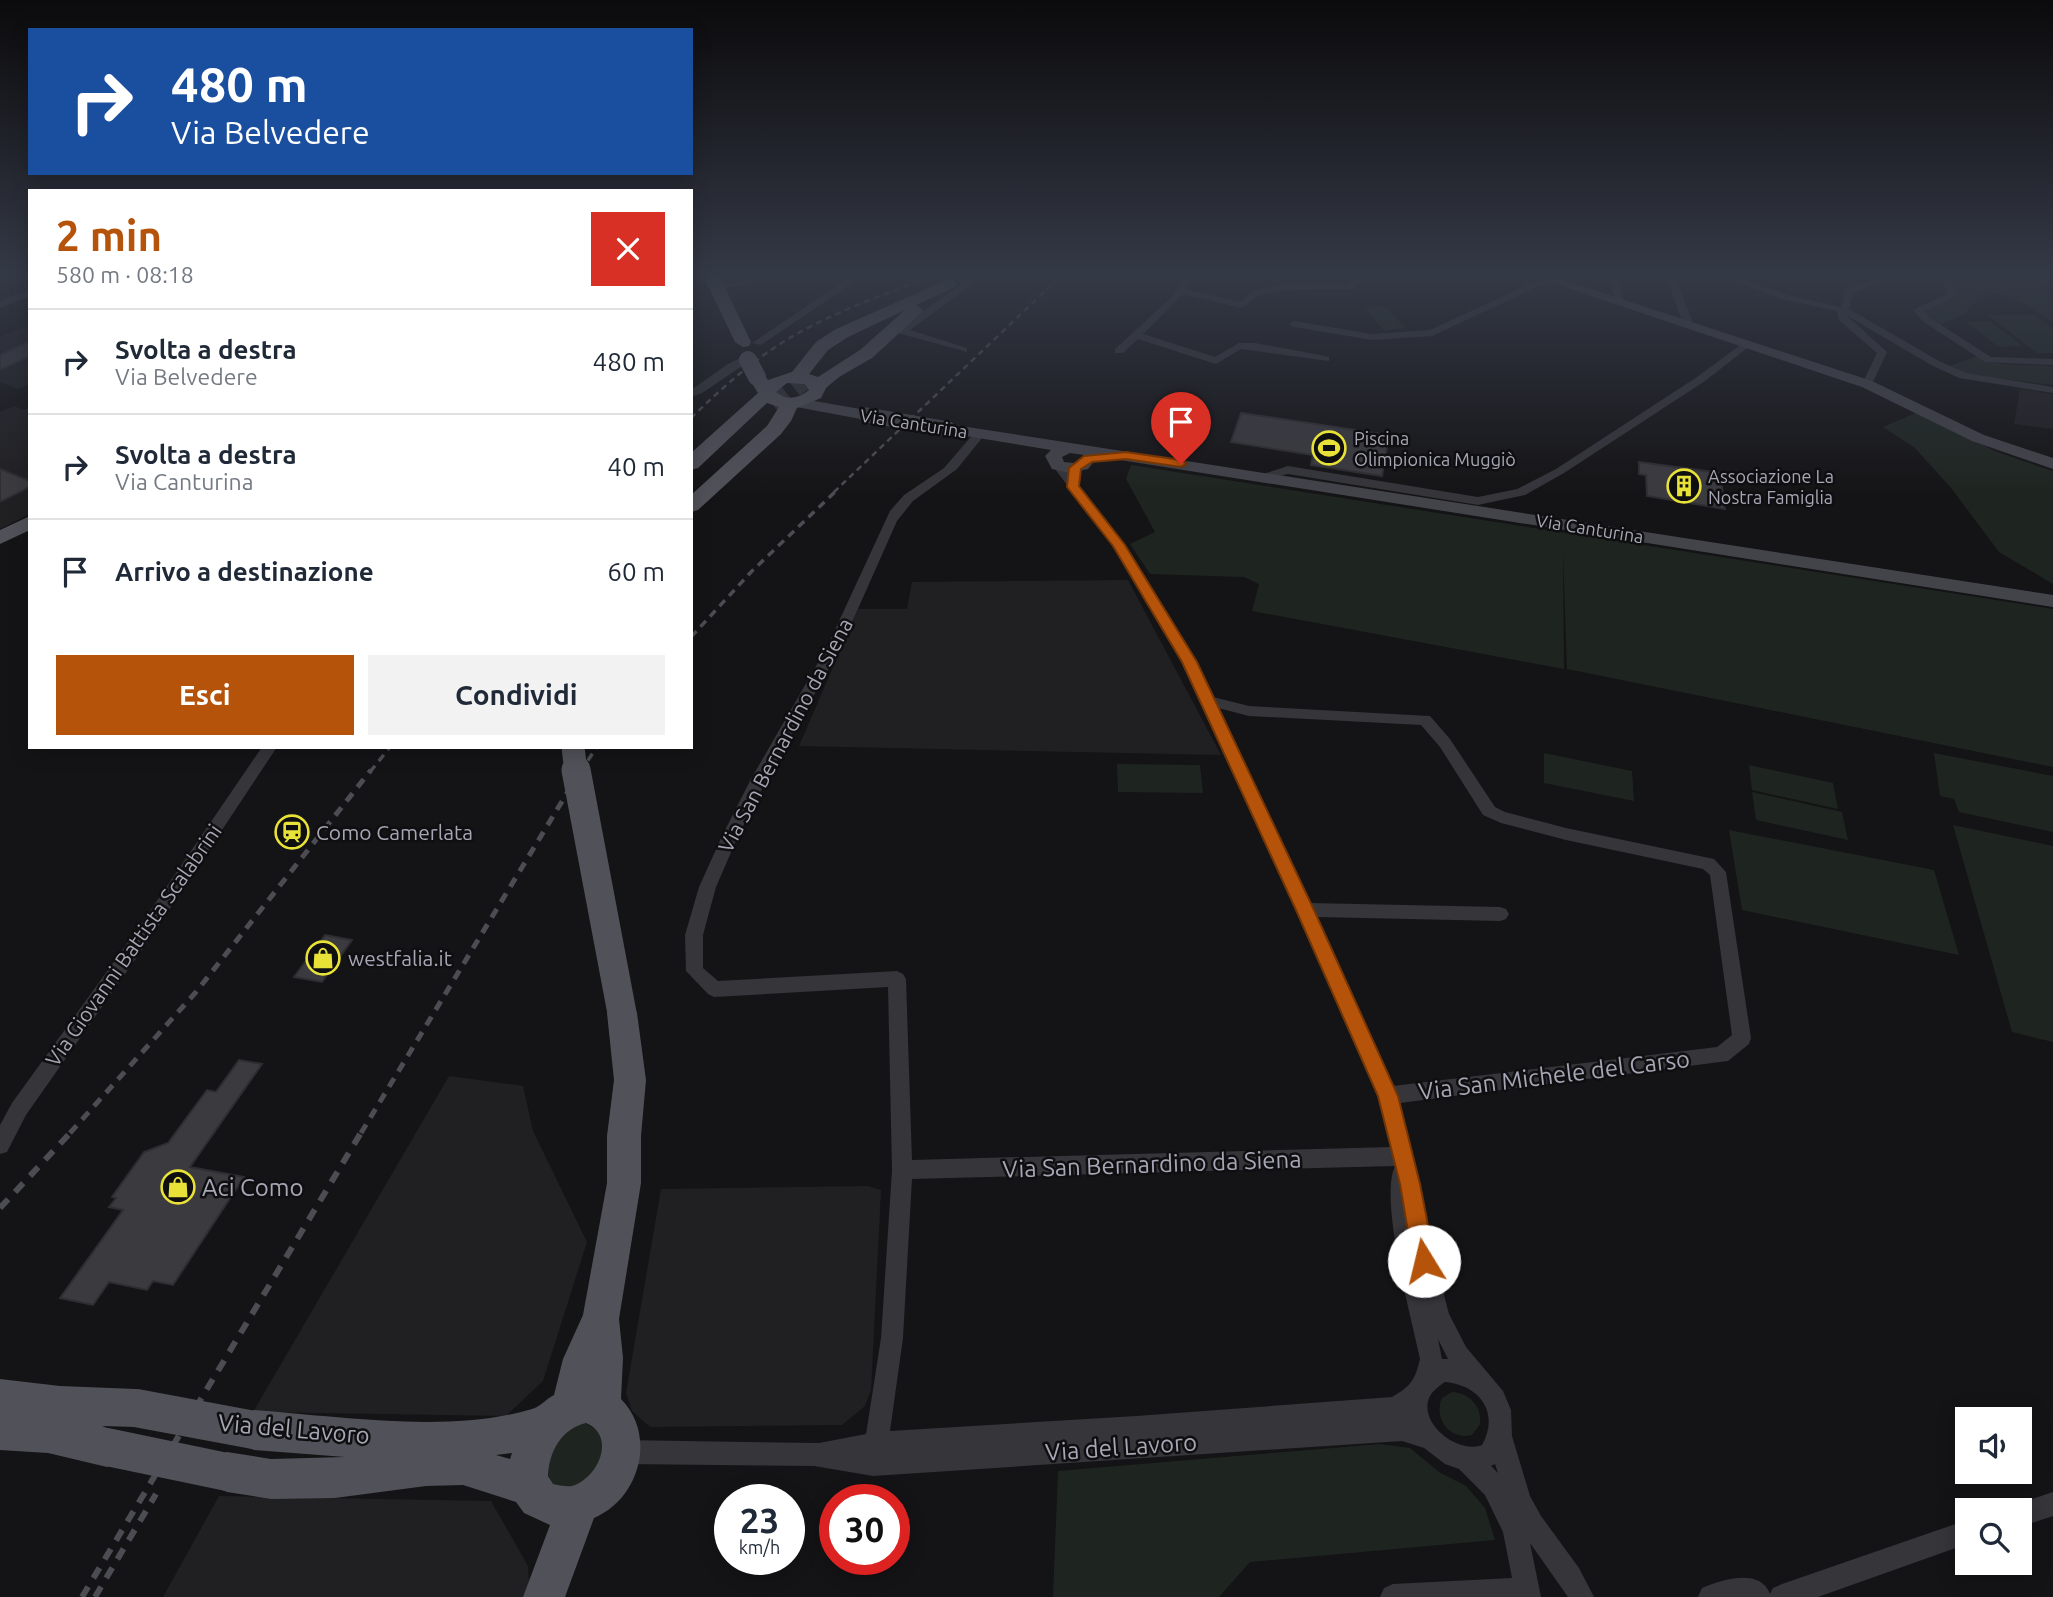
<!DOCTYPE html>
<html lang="it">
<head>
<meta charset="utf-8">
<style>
	:root { --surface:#fff; --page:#f2f2f3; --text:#1f2937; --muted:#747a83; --line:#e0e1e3; --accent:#b45309 }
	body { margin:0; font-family:Ubuntu,sans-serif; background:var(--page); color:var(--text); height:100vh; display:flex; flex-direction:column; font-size:26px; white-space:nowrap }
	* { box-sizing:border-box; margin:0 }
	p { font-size:23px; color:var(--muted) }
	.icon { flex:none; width:38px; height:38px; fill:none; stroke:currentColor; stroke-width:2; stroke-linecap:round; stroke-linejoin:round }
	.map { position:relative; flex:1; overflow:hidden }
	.drawer { position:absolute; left:28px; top:189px; width:665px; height:560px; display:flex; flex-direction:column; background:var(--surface); border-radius:0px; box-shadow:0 4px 18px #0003 }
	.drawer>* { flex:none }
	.hud { position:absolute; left:28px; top:28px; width:665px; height:147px; border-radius:0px; box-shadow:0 4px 18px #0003; background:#1a4fa0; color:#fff; overflow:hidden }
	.tools { position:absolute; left:1955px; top:1407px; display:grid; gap:14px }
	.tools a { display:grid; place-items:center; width:77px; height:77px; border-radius:0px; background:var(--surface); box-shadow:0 4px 18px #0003; font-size:35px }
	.speed { position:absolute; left:714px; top:1484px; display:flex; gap:14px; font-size:35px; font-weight:700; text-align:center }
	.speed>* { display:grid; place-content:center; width:91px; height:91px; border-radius:50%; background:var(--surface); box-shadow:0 4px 18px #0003; line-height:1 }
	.speed small { font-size:18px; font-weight:400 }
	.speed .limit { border:10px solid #d22; background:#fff; color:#111 }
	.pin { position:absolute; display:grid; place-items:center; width:60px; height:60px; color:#fff; margin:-72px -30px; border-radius:50% 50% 50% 0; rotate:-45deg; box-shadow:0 0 7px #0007 }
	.pin .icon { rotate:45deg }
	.me { position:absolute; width:77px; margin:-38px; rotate:351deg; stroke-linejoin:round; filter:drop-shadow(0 0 5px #0008) }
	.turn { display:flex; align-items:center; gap:24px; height:147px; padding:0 28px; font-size:32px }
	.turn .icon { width:91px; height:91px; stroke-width:2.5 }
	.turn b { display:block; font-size:49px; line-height:60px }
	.round { display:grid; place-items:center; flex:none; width:74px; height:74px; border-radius:0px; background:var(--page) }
	.overview { display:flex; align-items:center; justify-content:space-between; height:119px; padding:0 28px }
	h1 { font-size:42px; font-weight:700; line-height:52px; color:var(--accent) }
	.primary-button { display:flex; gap:14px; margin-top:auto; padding:14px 28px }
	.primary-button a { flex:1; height:80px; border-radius:0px; background:var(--accent); color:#fff; font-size:28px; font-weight:700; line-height:80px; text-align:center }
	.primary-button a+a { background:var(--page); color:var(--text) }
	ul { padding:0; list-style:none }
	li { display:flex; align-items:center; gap:21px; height:105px; padding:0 28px; border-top:2px solid var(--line) }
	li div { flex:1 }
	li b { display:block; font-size:26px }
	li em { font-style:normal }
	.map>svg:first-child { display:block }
	.built { fill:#201f22 }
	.green { fill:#1e2520 }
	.building { fill:#3b3a3f; stroke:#2f2d31; stroke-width:2 }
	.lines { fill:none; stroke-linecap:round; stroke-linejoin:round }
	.primary-tunnel { stroke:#313035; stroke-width:18; stroke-dasharray:18 9; stroke-linecap:butt }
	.street { fill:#35353a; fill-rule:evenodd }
	.secondary { fill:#43434a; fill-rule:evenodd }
	.primary { fill:#515159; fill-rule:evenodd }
	.rail-far3 { stroke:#4c4c53; stroke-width:2.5; stroke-dasharray:6 4.5; stroke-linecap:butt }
	.rail-far2 { stroke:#4c4c53; stroke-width:3.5; stroke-dasharray:8 6; stroke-linecap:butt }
	.rail-far1 { stroke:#4c4c53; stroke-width:5; stroke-dasharray:10 8; stroke-linecap:butt }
	.rail { stroke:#4c4c53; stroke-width:6; stroke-dasharray:12 10; stroke-linecap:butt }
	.secondary-bridge { stroke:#43434a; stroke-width:15 }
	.primary-bridge-far3 { stroke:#515159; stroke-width:18 }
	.primary-bridge-far2 { stroke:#515159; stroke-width:23 }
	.primary-bridge-far1 { stroke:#515159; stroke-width:29 }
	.primary-bridge { stroke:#515159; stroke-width:38 }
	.route { fill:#b45309; stroke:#753606; stroke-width:2 }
	.labels { text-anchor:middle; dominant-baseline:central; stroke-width:5; stroke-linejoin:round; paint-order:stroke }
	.far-street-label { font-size:18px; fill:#a6a6b5; stroke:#0f0e10 }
	.far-poi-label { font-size:18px; fill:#a6a6b5; stroke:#0f0e10; text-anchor:start }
	.street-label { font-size:21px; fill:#a6a6b5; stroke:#0f0e10 }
	.poi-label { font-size:21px; fill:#a6a6b5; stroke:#0f0e10; text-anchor:start }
	.near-street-label { font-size:24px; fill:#a6a6b5; stroke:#0f0e10 }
	.near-poi-label { font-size:24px; fill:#a6a6b5; stroke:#0f0e10; text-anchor:start }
</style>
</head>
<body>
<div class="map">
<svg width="2053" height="1597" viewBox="0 0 2053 1597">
	<rect width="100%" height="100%" fill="#141315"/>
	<g class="built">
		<polygon points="30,324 30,341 0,355 0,337"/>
		<polygon points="30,356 30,384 17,389 0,382 0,370"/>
		<polygon points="2020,389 2053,394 2053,429 2014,424"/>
		<polygon points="14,406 24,410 30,407 30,514 0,529 0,412"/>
		<polygon points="1128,580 1221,755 799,746 858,609 907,609 912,582"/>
		<polygon points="449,1076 523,1086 533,1131 587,1242 543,1381 506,1416 253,1412"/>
		<polygon points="868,1186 881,1190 871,1390 865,1406 842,1425 650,1427 632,1411 626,1393 661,1189"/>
		<polygon points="219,1496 491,1501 528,1566 530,1597 163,1597"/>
	</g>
	<g class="green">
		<path d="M1949 275H2053L2044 286 2053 300V322C2030 308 2009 291 1982 293L1966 313 1940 325 1923 313V309L1953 298Z"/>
		<polygon points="1385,306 1405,328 1384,331 1365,308"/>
		<polygon points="1988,315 2034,315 2053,329 2053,353 2037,353"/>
		<polygon points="1989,321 2023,346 1999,347 1966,322"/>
		<polygon points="1977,356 2002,364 2053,366 2053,385 1972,375 1947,367"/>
		<polygon points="1918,412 1997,452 2053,471 2053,584 1999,552 1951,488 1915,448 1883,427"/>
		<polygon points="1131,465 2053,609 2053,767 1567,669 1563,553 1564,669 1252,611 1259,584 1244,577 1150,574 1130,544 1155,532 1126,479"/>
		<polygon points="1544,753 1632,771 1634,801 1544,783"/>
		<polygon points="1934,753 2053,776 2053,832 1959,812 1954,799 1940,796"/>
		<polygon points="1117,764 1200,765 1203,793 1118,792"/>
		<polygon points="1749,765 1833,783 1838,809 1752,790"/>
		<polygon points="1752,792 1842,812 1848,840 1756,820"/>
		<polygon points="1953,825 2053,846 2053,1042 2012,1032"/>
		<polygon points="1729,830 1934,870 1959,955 1742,910"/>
		<path d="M1452 1392C1470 1393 1482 1407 1480 1424L1472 1435C1450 1441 1433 1418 1442 1398Z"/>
		<path d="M585 1423 600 1432C601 1437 604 1444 604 1449 604 1478 551 1506 548 1472 547 1463 550 1452 551 1444L576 1424Z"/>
		<polygon points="1380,1444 1410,1448 1439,1472 1466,1486 1485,1508 1495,1540 1250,1562 1219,1597 1053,1597 1058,1471"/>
	</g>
	<g class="building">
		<polygon points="30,341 30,356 0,370 0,355"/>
		<polygon points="1241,413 1389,435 1382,476 1311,465 1313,455 1231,442"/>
		<polygon points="1639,462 1720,473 1725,509 1647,496 1646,475 1639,474"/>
		<polygon points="0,469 30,481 30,487 0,502"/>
		<polygon points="325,935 352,940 322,982 294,977"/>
		<polygon points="239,1060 262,1064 190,1167 244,1177 173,1285 153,1281 147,1290 109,1282 93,1305 60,1298 123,1210 109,1207 116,1198 112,1197 144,1152 168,1143 207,1090 216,1092"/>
	</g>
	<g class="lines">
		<polyline class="primary-tunnel" points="773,405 813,374"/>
		<g class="street">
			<polygon points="758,275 766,275 768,280 716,290 711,287 758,278"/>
			<polygon points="853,275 864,275 761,345 752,343"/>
			<polygon points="974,275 985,275 910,330 967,348 967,352 898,333 898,329"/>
			<polygon points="1183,275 1192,275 1185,289 1240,302 1255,290 1286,284 1348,284 1355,275 1365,275 1354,289 1286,290 1261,294 1242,308 1183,294 1143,334 1215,357 1239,343 1255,343 1325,356 1329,357 1329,361 1241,349 1216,364 1138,339 1123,353 1115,353 1115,349 1172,297"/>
			<polygon points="1382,275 1402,275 1397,278"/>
			<polygon points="1608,275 1617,275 1625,306 1617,304"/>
			<polygon points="1666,275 1675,275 1693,324 1691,326 1683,324"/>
			<polygon points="1718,275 1731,275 1787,295 1841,307 1845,289 1886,275 1898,275 1853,293 1849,309 1939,361 1966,373 2053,387 2053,393 1959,378 1931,365 1846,315 1887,352 1871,386 1863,386 1862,384 1877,353 1839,320 1837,311 1781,299"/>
			<polygon points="1940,275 1949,275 1957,291 1956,296 1924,311 1930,318 1991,357 2053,359 2053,365 1985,362 1924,322 1913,310 1947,294"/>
			<polygon points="1547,276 1550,277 1550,281 1432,336 1372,340 1294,327 1289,324 1294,321 1372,334 1430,330"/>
			<polygon points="30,289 30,296 0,308 0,301"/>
			<polygon points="1747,340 1752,343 1751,345 1705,381 1564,473 1525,495 1478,505 1288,474 1263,480 1257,476 1288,466 1478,497 1517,489 1556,469 1697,377"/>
			<polygon points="747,355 751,356 751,360 702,393 691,397 691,390 728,364"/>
			<path d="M980 430 986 433 957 469 913 501 897 521 841 647 767 779 739 834 716 887 703 935V968L718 981 897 971 903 974 906 979 912 1160 1391 1147 1378 1096 1296 910 1182 662 1113 546 1052 465 1058 462 1062 463 1125 545 1196 662 1213 697 1249 706 1430 716 1450 739 1495 807 1505 812 1566 828 1714 859 1726 872 1751 1038 1749 1044 1728 1061 1400 1103 1420 1184 1435 1261 1449 1314 1466 1347 1503 1391 1511 1410 1512 1436 1530 1496 1541 1516 1579 1568 1594 1597H1568L1530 1543 1541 1597H1380L1384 1588 1393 1584 1512 1578 1503 1532 1485 1495 1459 1469 1445 1464 1424 1448 1402 1441 873 1476 814 1466 622 1464 614 1460 610 1452 614 1444 622 1440 819 1443 866 1434 881 1338 892 1170 888 987 714 997 708 994 686 971 685 935 699 887 723 834 751 779 827 647 890 511 904 495 944 468 976 431ZM1218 708 1249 716 1421 725 1440 747 1483 815 1501 823 1566 840 1703 869 1710 875 1732 1035 1717 1047 1393 1086 1317 917 1500 921 1506 919 1509 914 1506 909 1500 907 1310 903ZM1395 1166C1379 1200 1411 1316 1420 1359 1415 1380 1411 1386 1392 1397L1136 1416 890 1431 903 1338 912 1179ZM1438 1339 1448 1359H1442ZM1445 1382C1480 1385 1500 1413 1482 1445 1458 1454 1419 1424 1429 1398 1432 1391 1439 1386 1445 1382ZM1495 1464 1498 1473 1491 1466Z"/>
			<polygon points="262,747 277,747 151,937 26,1115 7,1152 0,1154 0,1125 12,1103 139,927"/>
			<polygon points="2053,1492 2053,1516 2020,1527 2020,1510 2010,1510 2011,1506"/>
			<path d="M1967 1520V1544L1818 1597H1698L1702 1588C1721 1580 1760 1567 1770 1594L1773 1588 1782 1584Z"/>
		</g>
		<g class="secondary">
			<polygon points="1529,275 1548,275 1872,381 1984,435 2053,458 2053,469 1972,441 1862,387"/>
			<polygon points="797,398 866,410 874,415 866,420 791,406 789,403"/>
			<path d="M948 424 2053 595V607L1095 456 1096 459 1088 469 1070 473 1052 469 1045 456 1051 450 942 432 940 429 942 426ZM1070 453 1084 455 1074 463 1064 462 1062 457Z"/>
		</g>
		<g class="primary">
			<polygon points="0,275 11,275 8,278 0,280"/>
			<polygon points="703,275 719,275 751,342 749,346 743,347 735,342"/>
			<path d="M949 279 955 281 957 284 955 287 916 305 923 310 921 313 872 358 839 377 826 388 821 398 797 408 791 421 781 434 698 510 691 512V495L767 426 779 407 767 403 698 468 691 470V453L758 393 748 377 751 373H763L768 380 792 372 816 342 836 329ZM905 310 860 350 818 377 809 374 828 350 848 337ZM787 383 805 384 809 390C798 399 787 401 776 392Z"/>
			<polygon points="30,516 30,530 0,544 0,530"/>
			<path d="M622 1000 633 1004 637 1013 646 1080 641 1136V1183L619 1319 623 1358 621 1399C657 1435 640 1499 594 1518L565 1597H523L550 1525 524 1513 516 1502 463 1485 426 1486 335 1498 271 1499 227 1492 213 1486 207 1472 213 1458 227 1452 271 1459 345 1457 254 1450 240 1444 234 1430 240 1416 254 1410C338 1416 450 1434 532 1409 540 1407 546 1399 554 1395L563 1359 583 1315 607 1183V1136L614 1080 607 1013 611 1004ZM586 1423C616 1436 599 1475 575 1485 569 1488 559 1485 553 1484L548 1476C549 1452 561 1429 586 1423ZM512 1453 510 1459 496 1455Z"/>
			<polygon points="0,1379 60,1386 136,1389 150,1394 155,1408 150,1422 136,1427 102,1426 121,1433 127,1447 121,1461 107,1467 48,1453 0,1450"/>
		</g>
		<g class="rail-far3">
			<path d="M691 418C718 392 746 366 777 346 825 314 880 297 933 275"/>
			<polyline points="834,492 1062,275"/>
		</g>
		<g class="rail-far2">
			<polyline points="691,637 752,571 836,491"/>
			<polyline points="370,772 390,747"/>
			<polyline points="580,772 597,747"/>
		</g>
		<g class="rail-far1">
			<polyline points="70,1133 196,992 371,770"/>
			<polyline points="361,1133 581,770"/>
		</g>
		<g class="rail">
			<polyline points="0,1208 72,1131"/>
			<polyline points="82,1597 362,1131"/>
			<polyline points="95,1597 156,1494"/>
		</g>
		<polyline class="secondary-bridge" points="866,415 948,429"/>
		<polyline class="primary-bridge-far3" points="748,360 757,377"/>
		<polyline class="primary-bridge-far2" points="573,747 576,772"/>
		<polyline class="primary-bridge-far1" points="576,770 622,1013"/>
		<g class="primary-bridge">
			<polyline points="136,1408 254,1430"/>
			<polyline points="107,1447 227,1472"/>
		</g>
	</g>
	<linearGradient id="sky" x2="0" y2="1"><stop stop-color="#0b0a0c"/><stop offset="0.55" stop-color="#343946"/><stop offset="1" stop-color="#343946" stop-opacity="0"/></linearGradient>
	<rect width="2053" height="498" fill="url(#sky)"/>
	<polygon class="route" points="1126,452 1181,460 1187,464 1181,467 1126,459 1092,462 1081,469 1079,486 1125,545 1197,662 1314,910 1398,1096 1420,1184 1435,1261 1432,1269 1424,1272 1416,1269 1413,1261 1400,1184 1378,1096 1296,910 1182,662 1113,546 1067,487 1069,468 1084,456"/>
	<defs>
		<symbol id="stadium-ring" viewBox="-11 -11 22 22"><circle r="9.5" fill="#0f0e10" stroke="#e8e238" stroke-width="1.5"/><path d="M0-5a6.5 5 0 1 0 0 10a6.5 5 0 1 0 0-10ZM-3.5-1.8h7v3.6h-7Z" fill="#e8e238"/></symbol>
		<symbol id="building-ring" viewBox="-11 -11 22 22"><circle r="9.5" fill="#0f0e10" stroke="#e8e238" stroke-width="1.5"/><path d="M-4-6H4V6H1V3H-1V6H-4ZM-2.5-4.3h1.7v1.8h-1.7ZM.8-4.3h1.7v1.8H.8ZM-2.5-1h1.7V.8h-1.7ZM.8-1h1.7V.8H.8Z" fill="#e8e238"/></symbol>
		<symbol id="station-ring" viewBox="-11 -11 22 22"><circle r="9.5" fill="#0f0e10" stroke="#e8e238" stroke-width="1.5"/><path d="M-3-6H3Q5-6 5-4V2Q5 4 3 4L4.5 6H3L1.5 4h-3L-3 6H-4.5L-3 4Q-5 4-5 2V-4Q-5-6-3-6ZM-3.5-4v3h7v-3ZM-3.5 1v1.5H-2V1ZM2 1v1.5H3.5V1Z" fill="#e8e238"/></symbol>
		<symbol id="shop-ring" viewBox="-11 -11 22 22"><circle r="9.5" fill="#0f0e10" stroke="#e8e238" stroke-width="1.5"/><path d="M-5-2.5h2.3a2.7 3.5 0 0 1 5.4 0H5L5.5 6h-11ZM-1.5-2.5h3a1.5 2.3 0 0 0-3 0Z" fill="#e8e238"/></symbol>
	</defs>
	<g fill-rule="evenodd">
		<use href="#stadium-ring" x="1310" y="429" width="38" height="38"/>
		<use href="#building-ring" x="1665" y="467" width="38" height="38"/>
		<use href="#station-ring" x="273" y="813" width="38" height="38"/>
		<use href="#shop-ring" x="304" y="939" width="38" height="38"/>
		<use href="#shop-ring" x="159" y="1168" width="38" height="38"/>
	</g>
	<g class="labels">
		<g class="far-street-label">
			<text transform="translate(914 423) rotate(9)">Via Canturina</text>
			<text transform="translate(1590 528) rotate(9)">Via Canturina</text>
		</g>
		<g class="far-poi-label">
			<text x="1354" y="438">Piscina<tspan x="1354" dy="21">Olimpionica Muggiò</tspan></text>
			<text x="1708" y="476">Associazione La<tspan x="1708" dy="21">Nostra Famiglia</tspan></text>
		</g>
		<g class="street-label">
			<text transform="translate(785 735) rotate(-62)">Via San Bernardino da Siena</text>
			<text transform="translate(133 945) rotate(-55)">Via Giovanni Battista Scalabrini</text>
		</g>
		<g class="poi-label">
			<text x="316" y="832">Como Camerlata</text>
			<text x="348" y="958">westfalia.it</text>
		</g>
		<g class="near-street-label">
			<text transform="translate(1554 1075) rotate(-7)">Via San Michele del Carso</text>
			<text transform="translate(1152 1164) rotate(-2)">Via San Bernardino da Siena</text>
			<text transform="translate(294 1429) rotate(5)">Via del Lavoro</text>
			<text transform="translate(1121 1447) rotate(-4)">Via del Lavoro</text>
		</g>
		<g class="near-poi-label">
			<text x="202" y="1187">Aci Como</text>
		</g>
	</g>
</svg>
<div class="tools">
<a><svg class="icon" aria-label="sound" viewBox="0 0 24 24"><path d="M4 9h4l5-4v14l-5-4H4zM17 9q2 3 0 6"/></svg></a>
<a><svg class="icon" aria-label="search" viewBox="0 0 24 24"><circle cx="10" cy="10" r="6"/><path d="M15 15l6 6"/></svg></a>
</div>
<div class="speed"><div>23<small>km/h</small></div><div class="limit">30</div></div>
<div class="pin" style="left:1181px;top:464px;background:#d93025"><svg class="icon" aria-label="arrive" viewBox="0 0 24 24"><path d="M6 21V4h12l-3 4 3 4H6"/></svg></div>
<svg class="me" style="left:1424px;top:1261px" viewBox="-20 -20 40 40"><circle r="19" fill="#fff"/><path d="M0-13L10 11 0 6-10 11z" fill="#b45309"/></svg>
<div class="hud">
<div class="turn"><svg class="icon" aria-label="right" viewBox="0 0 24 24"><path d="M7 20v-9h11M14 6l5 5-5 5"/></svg><div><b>480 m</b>Via Belvedere</div></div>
</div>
<section class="drawer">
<div class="overview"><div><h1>2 min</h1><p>580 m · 08:18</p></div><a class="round" style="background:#d93025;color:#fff"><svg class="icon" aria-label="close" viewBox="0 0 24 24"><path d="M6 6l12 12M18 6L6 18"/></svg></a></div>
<ul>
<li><svg class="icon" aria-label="right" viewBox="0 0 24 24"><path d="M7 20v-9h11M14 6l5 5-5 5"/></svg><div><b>Svolta a destra</b><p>Via Belvedere</p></div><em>480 m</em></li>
<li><svg class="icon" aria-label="right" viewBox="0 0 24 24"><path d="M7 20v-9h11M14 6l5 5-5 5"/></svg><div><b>Svolta a destra</b><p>Via Canturina</p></div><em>40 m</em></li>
<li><svg class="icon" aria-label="arrive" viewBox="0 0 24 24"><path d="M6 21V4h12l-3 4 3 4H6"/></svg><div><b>Arrivo a destinazione</b></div><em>60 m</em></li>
</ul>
<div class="primary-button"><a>Esci</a><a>Condividi</a></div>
</section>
</div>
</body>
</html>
